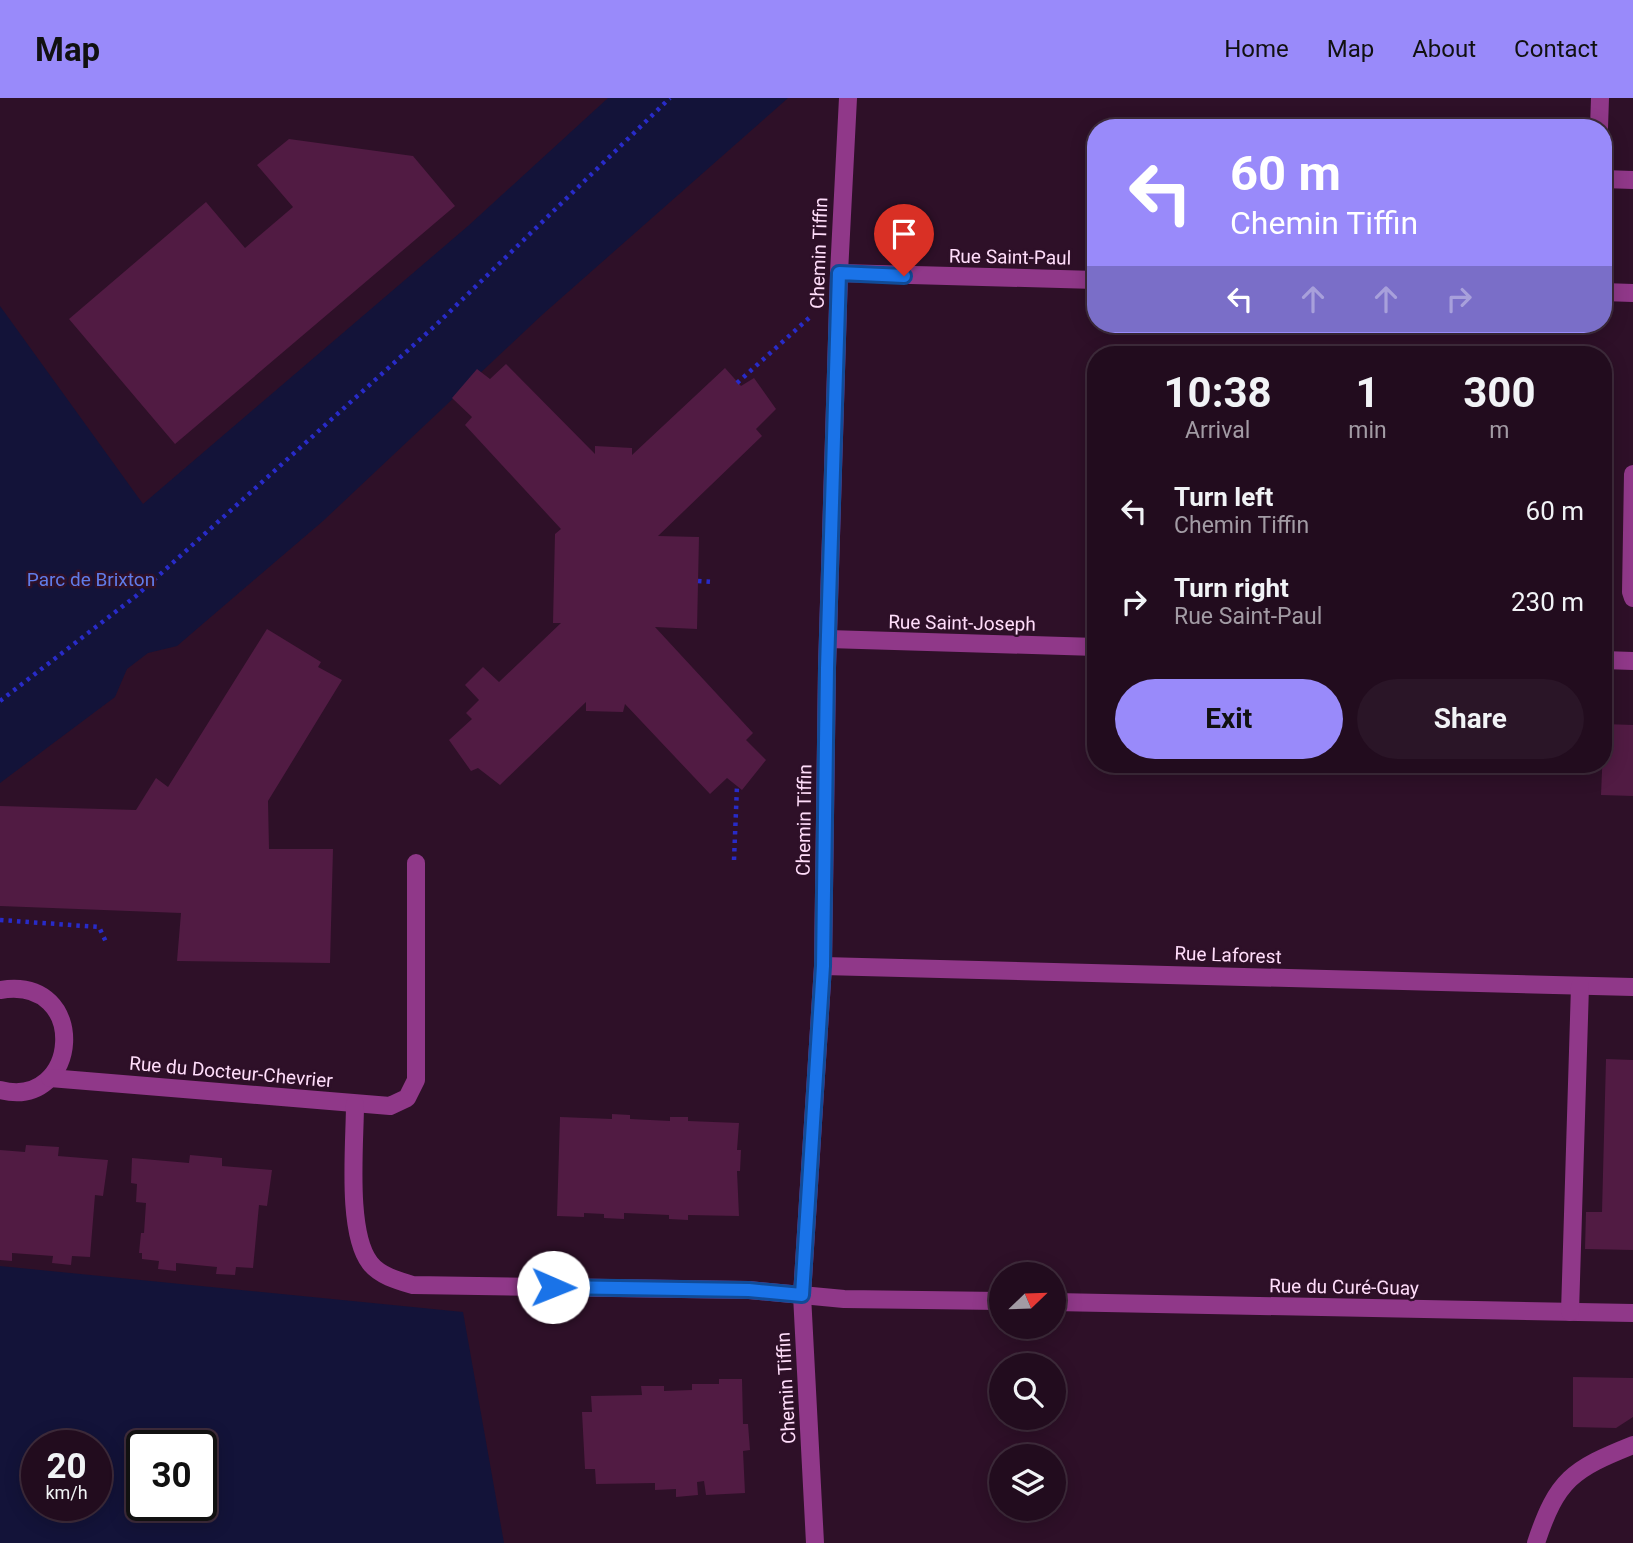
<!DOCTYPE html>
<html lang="en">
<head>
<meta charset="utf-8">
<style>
	:root { --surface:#220c1e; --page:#2a1527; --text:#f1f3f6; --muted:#a29ba4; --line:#3f2c3c; --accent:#998afa }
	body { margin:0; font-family:Roboto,sans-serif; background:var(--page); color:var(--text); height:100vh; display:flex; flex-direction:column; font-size:26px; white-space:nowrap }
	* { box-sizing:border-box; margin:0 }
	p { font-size:23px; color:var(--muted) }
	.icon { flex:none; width:38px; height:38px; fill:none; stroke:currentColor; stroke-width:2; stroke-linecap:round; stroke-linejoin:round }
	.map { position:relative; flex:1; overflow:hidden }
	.details { position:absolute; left:1087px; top:248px; width:525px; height:427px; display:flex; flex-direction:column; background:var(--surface); border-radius:28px; box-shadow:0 4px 18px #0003,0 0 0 2px var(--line) }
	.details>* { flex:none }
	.banner { position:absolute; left:1087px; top:21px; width:525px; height:214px; border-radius:28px; box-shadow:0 4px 18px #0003,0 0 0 2px var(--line); background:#998afa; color:#fff; overflow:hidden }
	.needle { width:46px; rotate:67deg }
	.tools { position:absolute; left:989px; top:1164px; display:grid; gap:14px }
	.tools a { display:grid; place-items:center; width:77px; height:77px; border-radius:50%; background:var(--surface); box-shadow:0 4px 18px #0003,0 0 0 2px var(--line); font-size:35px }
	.speed { position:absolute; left:21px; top:1332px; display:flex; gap:14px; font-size:35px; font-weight:700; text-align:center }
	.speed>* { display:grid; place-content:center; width:91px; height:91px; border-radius:50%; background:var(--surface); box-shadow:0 4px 18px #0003,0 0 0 2px var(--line); line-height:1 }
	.speed small { font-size:18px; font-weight:400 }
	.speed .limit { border:4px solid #111; border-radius:10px; background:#fff; color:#111 }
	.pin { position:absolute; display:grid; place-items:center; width:60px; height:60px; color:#fff; margin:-72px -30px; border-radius:50% 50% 50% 0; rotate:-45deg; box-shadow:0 0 7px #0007 }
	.pin .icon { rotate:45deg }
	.me { position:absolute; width:77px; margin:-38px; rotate:91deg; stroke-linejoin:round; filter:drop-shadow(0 0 5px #0008) }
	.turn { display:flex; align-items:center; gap:24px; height:147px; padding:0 28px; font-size:32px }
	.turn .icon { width:91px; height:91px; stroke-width:2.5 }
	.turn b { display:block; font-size:49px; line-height:60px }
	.lanes { display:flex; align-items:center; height:66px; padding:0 28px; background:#0003; justify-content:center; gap:35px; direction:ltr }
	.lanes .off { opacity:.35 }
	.eta { display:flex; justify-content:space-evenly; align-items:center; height:119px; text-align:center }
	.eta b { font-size:42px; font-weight:700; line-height:49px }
	.action { display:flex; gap:14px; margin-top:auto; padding:14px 28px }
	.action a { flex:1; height:80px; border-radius:42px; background:var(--accent); color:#111; font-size:28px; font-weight:700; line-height:80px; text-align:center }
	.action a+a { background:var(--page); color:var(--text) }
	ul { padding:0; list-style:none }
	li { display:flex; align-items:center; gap:21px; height:91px; padding:0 28px }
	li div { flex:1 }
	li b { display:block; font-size:26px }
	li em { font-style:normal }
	header { display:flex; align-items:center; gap:42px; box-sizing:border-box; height:98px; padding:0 35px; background:var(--accent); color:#111 }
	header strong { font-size:33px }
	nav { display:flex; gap:38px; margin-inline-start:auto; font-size:24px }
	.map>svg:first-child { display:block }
	.green { fill:#131339; fill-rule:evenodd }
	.building { fill:#511b43 }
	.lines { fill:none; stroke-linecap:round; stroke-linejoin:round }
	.path { stroke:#282bc8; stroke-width:4.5; stroke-dasharray:3.5 5; stroke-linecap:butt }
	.minor { stroke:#903889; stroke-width:18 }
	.route-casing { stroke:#114b97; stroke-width:18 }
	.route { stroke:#1a73e8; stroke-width:12 }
	.labels { text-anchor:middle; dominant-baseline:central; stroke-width:5; stroke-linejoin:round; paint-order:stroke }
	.street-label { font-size:19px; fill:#ffddfa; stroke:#2e1028 }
	.park-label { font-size:19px; fill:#607ce9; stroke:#2e1028 }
</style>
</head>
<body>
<header>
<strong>Map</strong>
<nav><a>Home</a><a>Map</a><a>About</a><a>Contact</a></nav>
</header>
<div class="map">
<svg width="1633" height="1445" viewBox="0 0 1633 1445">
	<rect width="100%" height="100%" fill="#2e1028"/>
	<g class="green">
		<polygon points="608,0 788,0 542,217 323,423 177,548 148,555 127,571 115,599 0,685 0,208 143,406 468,128"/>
		<path d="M0 1168 463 1214 504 1445H0ZM37 1348H96V1407H37ZM142 1348H201V1407H142Z"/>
	</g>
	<g class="building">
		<polygon points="289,41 413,58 455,108 175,346 69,221 206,104 245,150 293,109 257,67"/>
		<polygon points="506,266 595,356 595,348 632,350 632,357 725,270 741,288 754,280 776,311 756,331 762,338 658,438 699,439 697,531 655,529 753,635 746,642 766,662 742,692 727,680 710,696 625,606 623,614 586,613 586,604 500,687 478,670 471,673 449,642 472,621 466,615 479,602 465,587 483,569 499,584 561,525 553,525 555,436 561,431 465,327 472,319 452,300 477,271 490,281"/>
		<polygon points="267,531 321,564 318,569 342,582 268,703 269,751 333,751 330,865 177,863 181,815 0,808 0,708 136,712 156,680 168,689"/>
		<polygon points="1604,626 1633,627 1633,698 1601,697"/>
		<polygon points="1606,961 1633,962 1633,1152 1585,1151 1586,1114 1602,1114"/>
		<polygon points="612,1016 630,1017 630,1021 670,1023 670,1019 688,1019 688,1023 739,1025 737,1052 741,1052 740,1073 737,1073 739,1118 688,1117 688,1122 669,1121 669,1117 624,1115 624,1121 604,1120 604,1116 584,1115 584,1119 557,1118 560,1019 612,1021"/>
		<polygon points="26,1047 59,1049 58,1058 108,1062 103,1098 95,1097 90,1159 72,1158 71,1167 52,1165 53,1158 12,1155 12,1163 0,1162 0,1052 25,1054"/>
		<polygon points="190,1057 222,1060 222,1068 272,1072 267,1108 259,1107 253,1170 236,1169 235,1177 216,1176 217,1169 176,1165 176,1173 158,1171 159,1163 142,1161 142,1155 139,1155 141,1135 144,1135 146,1105 136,1104 137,1086 131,1085 132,1060 189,1065"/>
		<polygon points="1573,1279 1633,1280 1633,1319 1616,1330 1573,1329"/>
		<polygon points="719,1281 742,1281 743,1326 748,1326 750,1352 743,1353 745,1395 706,1397 704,1383 697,1384 698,1397 676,1399 676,1391 655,1392 655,1385 596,1386 595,1371 585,1371 582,1314 592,1314 591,1298 642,1297 641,1288 664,1288 664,1293 692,1292 692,1286 719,1286"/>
	</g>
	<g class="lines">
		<g class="path">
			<polyline points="737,285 809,220"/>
			<polyline points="698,483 712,484"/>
			<polyline points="0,603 136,498 437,226 670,0"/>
			<polyline points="734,762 737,688"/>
			<polyline points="0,822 99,829 106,844"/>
		</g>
		<g class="minor">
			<polyline points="1599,30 1600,0"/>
			<polyline points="1603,81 1633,82"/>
			<polyline points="839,175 1096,182"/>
			<polyline points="1603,194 1633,195"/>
			<polyline points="1633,376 1631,494 1633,500"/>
			<polyline points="828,541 1096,549"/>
			<polyline points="1603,562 1633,563"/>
			<polyline points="823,868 1633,889"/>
			<path d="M0 892C91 877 80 1013 0 992"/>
			<polyline points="50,980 390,1008 407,1000 416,982 416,765"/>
			<path d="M355 1006C355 1045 346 1134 370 1165 380 1178 399 1183 413 1187L749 1192 844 1201 1001 1203"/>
			<polyline points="1054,1204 1633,1215"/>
			<polyline points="1570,1214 1580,888"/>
			<polyline points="815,1445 802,1197 823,868 827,570 839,175 848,0"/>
			<path d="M1536 1445C1557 1381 1573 1371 1633 1347"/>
		</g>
	</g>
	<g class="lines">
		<defs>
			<polyline id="route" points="553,1189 749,1192 802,1197 823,868 827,570 839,175 904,178"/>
		</defs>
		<use href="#route" class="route-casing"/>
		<use href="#route" class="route"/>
	</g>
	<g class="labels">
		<g class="street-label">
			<text transform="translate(819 155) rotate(-88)">Chemin Tiffin</text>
			<text transform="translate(1010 159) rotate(1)">Rue Saint-Paul</text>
			<text transform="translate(962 525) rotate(1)">Rue Saint-Joseph</text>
			<text transform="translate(804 722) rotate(-89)">Chemin Tiffin</text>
			<text transform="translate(1228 857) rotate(2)">Rue Laforest</text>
			<text transform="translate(231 974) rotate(5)">Rue du Docteur-Chevrier</text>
			<text transform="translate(1344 1189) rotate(1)">Rue du Curé-Guay</text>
			<text transform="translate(786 1290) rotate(-93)">Chemin Tiffin</text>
		</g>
		<g class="park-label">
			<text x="91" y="481">Parc de Brixton</text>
		</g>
	</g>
</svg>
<div class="tools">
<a><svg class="needle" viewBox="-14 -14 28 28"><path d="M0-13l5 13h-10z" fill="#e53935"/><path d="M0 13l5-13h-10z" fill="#a29ba4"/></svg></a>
<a><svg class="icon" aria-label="search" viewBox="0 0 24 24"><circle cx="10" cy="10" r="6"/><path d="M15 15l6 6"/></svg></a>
<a><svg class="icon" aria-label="layers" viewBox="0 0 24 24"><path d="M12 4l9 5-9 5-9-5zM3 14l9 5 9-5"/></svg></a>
</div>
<div class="speed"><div>20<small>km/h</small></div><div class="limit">30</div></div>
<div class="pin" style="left:904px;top:178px;background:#d93025"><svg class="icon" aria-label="arrive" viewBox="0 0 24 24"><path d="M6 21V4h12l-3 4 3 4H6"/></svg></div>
<svg class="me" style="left:553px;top:1189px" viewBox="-20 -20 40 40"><circle r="19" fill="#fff"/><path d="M0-13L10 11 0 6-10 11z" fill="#1a73e8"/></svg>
<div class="banner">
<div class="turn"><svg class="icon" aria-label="left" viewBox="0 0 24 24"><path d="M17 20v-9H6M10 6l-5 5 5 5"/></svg><div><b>60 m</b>Chemin Tiffin</div></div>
<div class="lanes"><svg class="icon" aria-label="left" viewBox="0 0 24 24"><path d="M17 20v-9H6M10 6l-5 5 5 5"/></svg><svg class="icon off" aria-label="ahead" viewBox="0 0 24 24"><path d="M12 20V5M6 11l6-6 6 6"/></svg><svg class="icon off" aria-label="ahead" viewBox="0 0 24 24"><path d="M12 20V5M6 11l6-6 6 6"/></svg><svg class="icon off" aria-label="right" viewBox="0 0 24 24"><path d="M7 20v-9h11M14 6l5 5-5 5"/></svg></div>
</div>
<section class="details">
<div class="eta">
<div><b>10:38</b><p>Arrival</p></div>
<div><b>1</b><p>min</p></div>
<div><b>300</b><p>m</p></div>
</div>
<ul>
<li><svg class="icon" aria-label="left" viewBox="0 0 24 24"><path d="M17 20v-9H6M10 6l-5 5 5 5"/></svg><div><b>Turn left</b><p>Chemin Tiffin</p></div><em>60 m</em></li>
<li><svg class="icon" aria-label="right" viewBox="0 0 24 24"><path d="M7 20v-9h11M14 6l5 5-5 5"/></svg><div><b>Turn right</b><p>Rue Saint-Paul</p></div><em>230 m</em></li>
</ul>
<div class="action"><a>Exit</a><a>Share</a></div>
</section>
</div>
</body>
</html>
